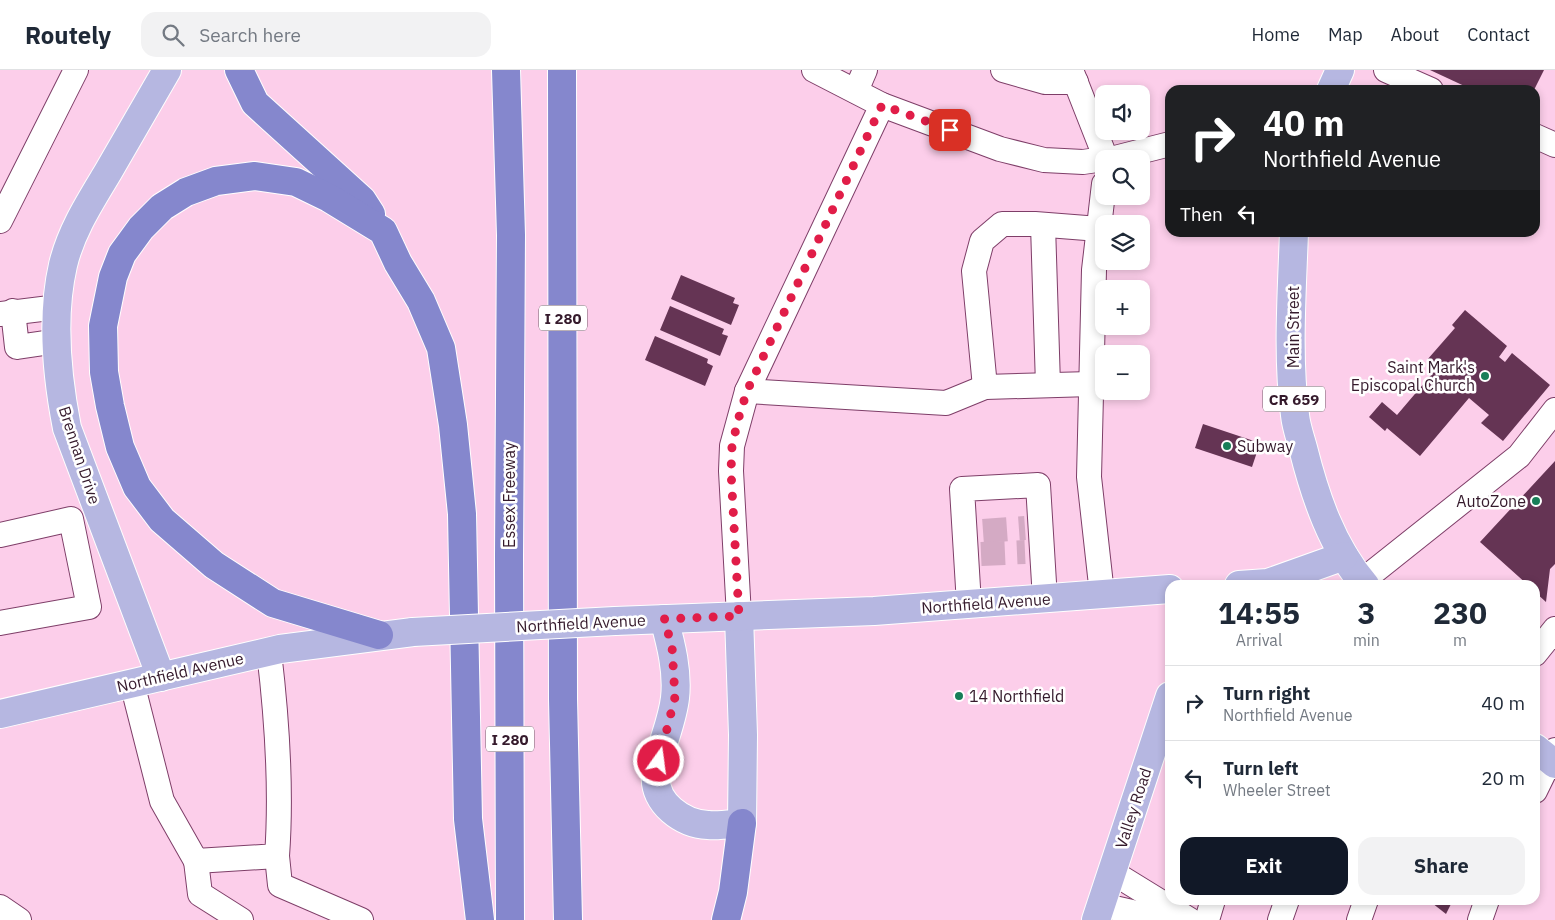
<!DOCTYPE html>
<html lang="en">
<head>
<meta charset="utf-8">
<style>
	:root { --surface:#fff; --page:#f2f2f3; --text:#1f2937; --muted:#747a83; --line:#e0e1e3; --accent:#111827 }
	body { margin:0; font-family:"IBM Plex Sans",sans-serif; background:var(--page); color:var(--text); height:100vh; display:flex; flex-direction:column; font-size:19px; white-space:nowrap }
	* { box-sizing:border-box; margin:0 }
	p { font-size:16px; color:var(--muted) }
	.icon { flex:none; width:28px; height:28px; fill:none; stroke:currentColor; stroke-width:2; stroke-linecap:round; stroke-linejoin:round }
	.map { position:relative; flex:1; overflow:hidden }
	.drawer { position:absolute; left:1165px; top:510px; width:375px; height:325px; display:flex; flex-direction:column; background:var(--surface); border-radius:15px; box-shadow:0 2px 8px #0003 }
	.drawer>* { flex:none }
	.guide { position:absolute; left:1165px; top:15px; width:375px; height:152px; border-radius:15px; box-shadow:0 2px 8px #0003; background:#202124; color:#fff; overflow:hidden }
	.fabs { position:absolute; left:1095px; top:15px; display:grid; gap:10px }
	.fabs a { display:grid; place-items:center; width:55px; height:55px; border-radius:10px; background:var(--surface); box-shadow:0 2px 8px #0003; font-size:25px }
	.pin { position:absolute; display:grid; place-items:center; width:42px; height:42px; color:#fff; margin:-21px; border-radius:10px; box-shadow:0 2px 8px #0006 }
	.me { position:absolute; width:55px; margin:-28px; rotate:14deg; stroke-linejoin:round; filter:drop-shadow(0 0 4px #0008) }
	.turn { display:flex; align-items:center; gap:18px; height:105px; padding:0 15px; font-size:22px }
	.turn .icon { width:65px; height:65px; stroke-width:2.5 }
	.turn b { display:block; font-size:35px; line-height:42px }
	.then { display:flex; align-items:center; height:48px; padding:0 15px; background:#0003; gap:10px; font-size:19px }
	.eta { display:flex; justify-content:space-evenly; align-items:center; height:85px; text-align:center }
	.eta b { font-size:30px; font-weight:800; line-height:35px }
	.button { display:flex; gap:10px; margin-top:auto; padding:10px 15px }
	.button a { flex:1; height:58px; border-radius:15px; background:var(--accent); color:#fff; font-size:20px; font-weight:800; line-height:58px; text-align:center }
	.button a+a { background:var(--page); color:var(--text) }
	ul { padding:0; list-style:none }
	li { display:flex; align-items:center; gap:15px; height:75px; padding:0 15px; border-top:1px solid var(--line) }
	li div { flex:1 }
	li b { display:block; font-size:19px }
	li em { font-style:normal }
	header { display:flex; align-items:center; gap:30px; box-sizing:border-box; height:70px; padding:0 25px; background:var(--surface); border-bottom:1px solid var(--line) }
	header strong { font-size:24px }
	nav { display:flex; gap:28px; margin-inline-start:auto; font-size:18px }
	.search { width:350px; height:45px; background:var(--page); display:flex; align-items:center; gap:12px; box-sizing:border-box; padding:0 18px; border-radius:15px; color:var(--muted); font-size:19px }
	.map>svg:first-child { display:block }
	.building { fill:#653454 }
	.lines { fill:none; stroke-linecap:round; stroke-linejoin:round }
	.minor-tunnel { stroke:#d4aac4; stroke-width:24; stroke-dasharray:24 12; stroke-linecap:butt }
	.minor-casing { stroke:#7e3e68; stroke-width:26 }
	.major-casing { stroke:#fff; stroke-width:30 }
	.highway-casing { stroke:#fff; stroke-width:30 }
	.minor { stroke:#fff; stroke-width:24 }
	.major { stroke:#b6b7e1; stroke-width:28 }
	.highway { stroke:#8587cd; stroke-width:28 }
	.major-bridge-casing { stroke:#fff; stroke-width:30; stroke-linecap:butt }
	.major-bridge { stroke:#b6b7e1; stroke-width:28 }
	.route { stroke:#e11d48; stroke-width:9; stroke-dasharray:0 16.2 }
	.poi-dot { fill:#177e58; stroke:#fff; stroke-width:2 }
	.labels { text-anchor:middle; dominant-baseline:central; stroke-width:5; stroke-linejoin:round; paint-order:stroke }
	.shield { fill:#fff; stroke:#725f6b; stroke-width:1 }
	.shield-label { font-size:15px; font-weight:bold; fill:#351a2c }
	.street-label { font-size:16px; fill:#351a2c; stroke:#fff }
	.poi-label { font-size:16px; fill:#351a2c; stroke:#fff; text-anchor:end }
</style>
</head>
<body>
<header>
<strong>Routely</strong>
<div class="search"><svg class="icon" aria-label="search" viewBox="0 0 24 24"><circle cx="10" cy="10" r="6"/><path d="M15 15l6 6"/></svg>Search here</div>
<nav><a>Home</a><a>Map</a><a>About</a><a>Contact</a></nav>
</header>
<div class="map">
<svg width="1555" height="850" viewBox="0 0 1555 850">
	<rect width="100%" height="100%" fill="#fcceea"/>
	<g class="building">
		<polygon points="1430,0 1544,0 1534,20 1473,20"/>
		<polygon points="681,205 735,228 733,233 739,235 731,255 671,229"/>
		<polygon points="670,236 724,259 722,264 728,266 720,286 660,260"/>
		<polygon points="1465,240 1507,276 1499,287 1505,292 1512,283 1550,315 1503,371 1481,353 1489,345 1469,328 1420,386 1387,358 1385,361 1369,347 1382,332 1397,345 1437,298 1427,290 1455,258 1452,255"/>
		<polygon points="655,266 708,289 707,293 713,296 705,316 645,290"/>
		<polygon points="1203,354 1260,373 1252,397 1195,378"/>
		<polygon points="1555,391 1555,494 1550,499 1546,532 1535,522 1535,515 1528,515 1480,472"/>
		<polygon points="1433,830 1453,830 1446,844 1432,833"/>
	</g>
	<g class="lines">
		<g class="minor-tunnel">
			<polyline points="983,461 1025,458"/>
			<polyline points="981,484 1025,482"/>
		</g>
		<defs>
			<g id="minor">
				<polyline points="814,0 882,35 1000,79 1044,90 1083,92 1104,89"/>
				<polyline points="1003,0 1045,12 1076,12"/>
				<polyline points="1071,0 1106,89"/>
				<polyline points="1386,0 1431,20"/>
				<polyline points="856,21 865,0"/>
				<polyline points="1535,66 1555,75"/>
				<polyline points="1111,89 1170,74"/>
				<polyline points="0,151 76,0"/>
				<polyline points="1043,155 1048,315"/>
				<polyline points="13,241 17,277 58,271"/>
				<polyline points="0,244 58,237"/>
				<polyline points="985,317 974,201 982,171 1002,154 1035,154 1099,159"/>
				<polyline points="747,321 946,333 985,317 1091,314"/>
				<polyline points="0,465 71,449 89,537 0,553"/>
				<polyline points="1362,511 1519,386 1555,340"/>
				<polyline points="1102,524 1089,407 1094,200 1104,114"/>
				<polyline points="969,534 962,419 1038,415 1045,529"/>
				<polyline points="739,546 731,401 732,376 747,321 882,35"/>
				<polyline points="1535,584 1555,559"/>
				<path d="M132 613 162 731 196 791 277 786C282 718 277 649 269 582"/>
				<polyline points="1535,721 1555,680"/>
				<polyline points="277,786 280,815 361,850"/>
				<polyline points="196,791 200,824 241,850"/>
				<polyline points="1112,802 1190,850"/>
				<polyline points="1101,835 1167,850"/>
				<polyline points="0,837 19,850"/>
				<polyline points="1207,850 1213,830"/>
				<polyline points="1280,850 1287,830"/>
				<polyline points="1359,850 1366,830"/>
				<polyline points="1480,850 1487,830"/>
			</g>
			<g id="major">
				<polyline points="1331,20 1340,0"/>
				<path d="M1294 162C1292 220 1287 288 1295 345 1296 356 1300 367 1303 378 1315 426 1332 477 1365 515"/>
				<polyline points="1239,515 1268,513 1344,486"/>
				<path d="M664 549C671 574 678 602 675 628 672 654 659 679 656 705 653 733 683 754 708 755 719 756 731 754 742 753L743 665 739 546"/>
				<polyline points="615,551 874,541 1170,519"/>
				<path d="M161 607 67 358C57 307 51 247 63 195 71 161 90 132 108 102 128 68 147 34 167 0"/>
				<polyline points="0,644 280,579 413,562"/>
				<polyline points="1535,678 1555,694"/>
				<polyline points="1096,850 1170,626"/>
			</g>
			<g id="highway">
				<polyline points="239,0 255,33 362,130 371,144"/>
				<polyline points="506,0 511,165 509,487 510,850"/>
				<polyline points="562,0 563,629 568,850"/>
				<polyline points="379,565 273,533 214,495 162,450 137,417 120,377 110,336 104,302 103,256 113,207 122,184 141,158 162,137 186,122 216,111 255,106 296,112 329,128 383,161 398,193 421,231 441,278 453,355 462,444 468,749 480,850"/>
				<polyline points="726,850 733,822 742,753"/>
			</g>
		</defs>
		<use href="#minor" class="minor-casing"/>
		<use href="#major" class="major-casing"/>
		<use href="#highway" class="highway-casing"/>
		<use href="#minor" class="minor"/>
		<use href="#major" class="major"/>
		<use href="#highway" class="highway"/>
		<defs>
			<polyline id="major-bridge" points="413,562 615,551"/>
		</defs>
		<use href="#major-bridge" class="major-bridge-casing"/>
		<use href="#major-bridge" class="major-bridge"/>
	</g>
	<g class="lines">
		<polyline class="route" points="659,691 675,627 672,576 664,549 739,546 731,401 732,376 738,350 747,321 882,35 950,60"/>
	</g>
	<g class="poi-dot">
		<circle cx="1485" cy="306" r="5"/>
		<circle cx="1227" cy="376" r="5"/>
		<circle cx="1536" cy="431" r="5"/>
		<circle cx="959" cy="626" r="5"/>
	</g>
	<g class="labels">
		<g class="shield">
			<rect x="539" y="235.5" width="48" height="25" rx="4"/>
			<rect x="1263" y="316.5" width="62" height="25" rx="4"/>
			<rect x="486" y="656.5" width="48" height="25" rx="4"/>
		</g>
		<g class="shield-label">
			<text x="563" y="248">I 280</text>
			<text x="1294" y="329">CR 659</text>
			<text x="510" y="669">I 280</text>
		</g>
		<g class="street-label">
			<text transform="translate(1293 257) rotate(-90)">Main Street</text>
			<text transform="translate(80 385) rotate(72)">Brennan Drive</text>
			<text transform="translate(509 425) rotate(-90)">Essex Freeway</text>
			<text transform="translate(986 533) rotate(-4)">Northfield Avenue</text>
			<text transform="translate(581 553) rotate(-3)">Northfield Avenue</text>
			<text transform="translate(180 602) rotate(-13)">Northfield Avenue</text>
			<text transform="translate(1133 738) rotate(-72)">Valley Road</text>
		</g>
		<g class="poi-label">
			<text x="1475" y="297">Saint Mark's<tspan x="1475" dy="18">Episcopal Church</tspan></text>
			<text x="1237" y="376" text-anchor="start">Subway</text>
			<text x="1526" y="431">AutoZone</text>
			<text x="969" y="626" text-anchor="start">14 Northfield</text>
		</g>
	</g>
</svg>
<div class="fabs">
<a><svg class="icon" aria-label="sound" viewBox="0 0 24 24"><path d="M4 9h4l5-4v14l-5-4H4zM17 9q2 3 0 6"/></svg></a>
<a><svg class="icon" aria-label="search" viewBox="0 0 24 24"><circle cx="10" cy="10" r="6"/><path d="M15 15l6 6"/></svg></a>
<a><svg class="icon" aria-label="layers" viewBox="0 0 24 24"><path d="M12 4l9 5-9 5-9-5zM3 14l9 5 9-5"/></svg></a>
<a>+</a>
<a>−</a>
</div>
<div class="pin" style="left:950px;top:60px;background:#d93025"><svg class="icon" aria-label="arrive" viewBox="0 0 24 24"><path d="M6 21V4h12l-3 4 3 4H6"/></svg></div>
<svg class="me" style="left:659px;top:691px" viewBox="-20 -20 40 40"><circle r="17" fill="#e11d48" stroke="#fff" stroke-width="3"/><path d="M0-11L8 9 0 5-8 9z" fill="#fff"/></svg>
<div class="guide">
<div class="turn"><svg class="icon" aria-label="right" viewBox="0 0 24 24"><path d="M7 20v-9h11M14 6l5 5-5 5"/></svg><div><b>40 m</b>Northfield Avenue</div></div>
<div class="then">Then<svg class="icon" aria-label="left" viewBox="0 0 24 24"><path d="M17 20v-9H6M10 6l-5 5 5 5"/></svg></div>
</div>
<section class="drawer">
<div class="eta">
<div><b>14:55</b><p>Arrival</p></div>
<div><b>3</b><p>min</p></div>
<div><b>230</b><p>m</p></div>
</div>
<ul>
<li><svg class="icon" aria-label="right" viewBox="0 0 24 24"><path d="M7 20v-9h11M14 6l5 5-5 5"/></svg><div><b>Turn right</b><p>Northfield Avenue</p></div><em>40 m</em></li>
<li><svg class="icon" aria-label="left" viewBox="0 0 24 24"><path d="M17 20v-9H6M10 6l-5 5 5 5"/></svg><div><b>Turn left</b><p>Wheeler Street</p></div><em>20 m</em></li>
</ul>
<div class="button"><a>Exit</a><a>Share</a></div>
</section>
</div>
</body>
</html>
